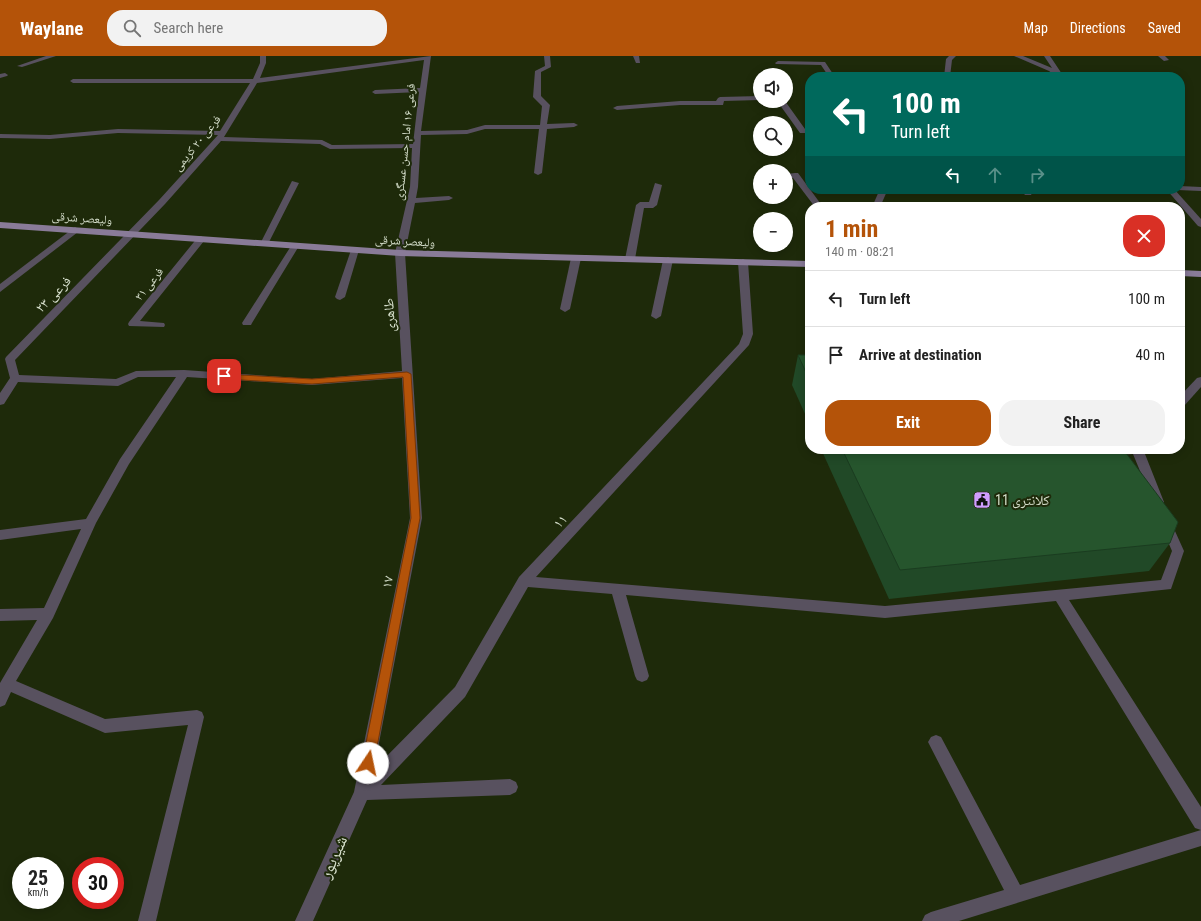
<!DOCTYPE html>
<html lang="en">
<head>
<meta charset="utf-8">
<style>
	:root { --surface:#fff; --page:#f2f2f2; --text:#222; --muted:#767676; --line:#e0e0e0; --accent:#b45309 }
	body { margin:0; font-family:"Roboto Condensed","Noto Naskh Arabic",sans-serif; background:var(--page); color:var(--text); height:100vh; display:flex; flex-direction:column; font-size:15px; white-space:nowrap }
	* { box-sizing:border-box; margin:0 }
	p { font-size:13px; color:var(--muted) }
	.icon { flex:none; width:22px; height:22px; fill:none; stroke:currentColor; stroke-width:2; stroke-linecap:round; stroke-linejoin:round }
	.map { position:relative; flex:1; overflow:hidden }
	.panel { position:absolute; left:805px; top:146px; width:380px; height:252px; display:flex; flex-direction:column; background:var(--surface); border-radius:16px; box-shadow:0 2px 10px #0003 }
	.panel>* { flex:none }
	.top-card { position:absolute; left:805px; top:16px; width:380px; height:122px; border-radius:16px; box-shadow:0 2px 10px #0003; background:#00695c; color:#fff; overflow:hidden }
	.fabs { position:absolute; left:753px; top:12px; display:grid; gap:8px }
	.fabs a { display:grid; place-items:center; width:40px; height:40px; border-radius:50%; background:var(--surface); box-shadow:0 2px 10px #0003; font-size:20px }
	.speed { position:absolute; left:12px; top:801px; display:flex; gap:8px; font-size:20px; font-weight:700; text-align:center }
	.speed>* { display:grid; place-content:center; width:52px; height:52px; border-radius:50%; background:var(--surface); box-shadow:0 2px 10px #0003; line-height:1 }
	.speed small { font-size:10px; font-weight:400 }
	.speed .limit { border:6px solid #d22; background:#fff; color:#111 }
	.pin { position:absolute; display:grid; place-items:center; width:34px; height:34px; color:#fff; margin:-17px; border-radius:8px; box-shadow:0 2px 6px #0006 }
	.me { position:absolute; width:44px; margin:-22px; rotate:11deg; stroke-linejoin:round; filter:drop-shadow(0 0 3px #0008) }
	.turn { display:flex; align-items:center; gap:14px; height:84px; padding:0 20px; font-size:18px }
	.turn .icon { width:52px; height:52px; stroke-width:2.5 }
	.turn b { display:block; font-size:28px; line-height:34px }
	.lanes { display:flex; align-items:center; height:38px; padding:0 20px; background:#0003; justify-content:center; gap:20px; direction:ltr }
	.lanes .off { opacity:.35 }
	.round { display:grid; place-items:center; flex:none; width:42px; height:42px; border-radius:16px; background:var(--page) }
	.summary { display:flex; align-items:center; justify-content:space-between; height:68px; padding:0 20px }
	h1 { font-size:24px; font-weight:700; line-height:30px; color:var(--accent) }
	.button { display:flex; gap:8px; margin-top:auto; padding:8px 20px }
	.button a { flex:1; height:46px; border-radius:16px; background:var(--accent); color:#fff; font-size:16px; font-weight:700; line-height:46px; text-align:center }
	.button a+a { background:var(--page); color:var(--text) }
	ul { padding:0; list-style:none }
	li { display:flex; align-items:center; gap:12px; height:56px; padding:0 20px; border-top:1px solid var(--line) }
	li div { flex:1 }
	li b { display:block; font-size:15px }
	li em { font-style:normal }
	header { display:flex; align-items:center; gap:24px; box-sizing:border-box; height:56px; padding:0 20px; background:var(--accent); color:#fff }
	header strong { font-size:19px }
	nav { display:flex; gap:22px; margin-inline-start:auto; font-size:14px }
	.search { width:280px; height:36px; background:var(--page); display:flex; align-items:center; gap:10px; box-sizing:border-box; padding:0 14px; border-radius:16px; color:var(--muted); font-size:15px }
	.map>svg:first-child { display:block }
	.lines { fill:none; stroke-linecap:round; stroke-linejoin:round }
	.minor { fill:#58515f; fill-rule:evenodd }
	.major { fill:#897b98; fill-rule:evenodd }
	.wall { fill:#214927 }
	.building { fill:#26552d; stroke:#1b3c20 }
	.route { fill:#b45309; stroke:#753606 }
	.labels { text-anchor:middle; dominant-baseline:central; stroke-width:4; stroke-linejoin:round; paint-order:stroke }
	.far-street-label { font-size:12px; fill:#d6dfcc; stroke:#1e2a0a }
	.street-label { font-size:14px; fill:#d6dfcc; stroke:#1e2a0a }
	.poi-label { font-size:14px; fill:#d6dfcc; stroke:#1e2a0a; text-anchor:start }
	.near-street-label { font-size:17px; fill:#d6dfcc; stroke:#1e2a0a }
</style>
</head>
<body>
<header>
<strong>Waylane</strong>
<div class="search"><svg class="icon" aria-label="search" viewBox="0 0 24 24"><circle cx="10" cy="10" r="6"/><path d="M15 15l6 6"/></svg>Search here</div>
<nav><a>Map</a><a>Directions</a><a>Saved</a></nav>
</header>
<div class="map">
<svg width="1201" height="865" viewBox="0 0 1201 865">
	<rect width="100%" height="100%" fill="#1e2a0a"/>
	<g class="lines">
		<g class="minor">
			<polygon points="46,0 56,0 22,11 17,10"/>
			<path d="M260 0H266V7L260 22 431 0 421 75 467 74 485 69H540L542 50 533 41 535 15 545 10 544 0H550L551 11 541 16V40L550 49 547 68 574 67 578 69 574 71 547 73 542 117 538 119 534 117 539 73H485L467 78 421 79 418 131 416 142 449 140 453 142 449 144 415 147 405 197 422 462 374 713 455 631 519 521 739 288 743 278 738 206 743 203 748 206 753 278 749 289 536 521 885 550 1161 524 1172 495 1160 467 1162 464H1170L1184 495 1171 533 1069 544 1201 751V790L959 865H922L925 859 931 856 1004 834 928 686 931 681 936 679 941 681 1020 829 1201 774 1195 772 1056 545 885 562 626 539 649 620 647 624 642 626 637 624 635 620 612 538 528 531 465 641 381 729 510 723 516 726 518 731 516 736 510 739 367 744 313 865H295L354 736 410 462 402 322 312 329 187 321 129 408 96 467 53 562 16 625 105 663 197 654 202 656 204 661 156 865H138L188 669 105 677 11 636 5 649 0 651V627L37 564 0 565V553L44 552 81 473 0 484V474L86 463 120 403 176 321H138L118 330 18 326 4 348 0 349V337L10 322 5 303 6 301 159 144 218 79 118 77 50 83 0 82V78L50 79 118 73 220 75 250 27H73L70 25 73 23H253L260 7ZM424 4 420 32 375 34 372 36 375 38 419 36 413 88 332 89 322 84 224 81 257 27ZM221 85 320 88 330 93 412 92 410 131 395 197 402 315 312 323 184 314 136 315 116 323 19 319 15 304 165 148Z"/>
			<polygon points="633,0 639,0 640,7 636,7"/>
			<polygon points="949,0 956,0 952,4 950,21 944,21 946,3"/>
			<polygon points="1014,0 1023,0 1052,12 1044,0 1050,0 1064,21 1057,21 1049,15"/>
			<polygon points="1158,0 1165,0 1169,4 1164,5"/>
			<polygon points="778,5 825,6 835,21 829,21 821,9 776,8 775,7"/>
			<polygon points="5,17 8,19 7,20 0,22 0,18"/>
			<polygon points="760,40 760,44 724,45 723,49 680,49 617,54 613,52 617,50 680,45 716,45 718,42 720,41"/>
			<polygon points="777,45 785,45 805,73 810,73 810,77 800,77"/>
			<polygon points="795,117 798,117 823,151 815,151 793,122 786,122 786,118"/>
			<polygon points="292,125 299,127 268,188 267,190 261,190 260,188"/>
			<polygon points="655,127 662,129 657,149 653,152 644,152 635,203 630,206 627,205 625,203 636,149 640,146 649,146"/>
			<polygon points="1180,130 1201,131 1201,135 1177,134 1180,133"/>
			<polygon points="880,133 888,133 880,151 872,151"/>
			<polygon points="1020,133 1029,133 1032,137 1031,139 1025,139"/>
			<polygon points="1166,133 1174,133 1201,163 1201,171 1198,170"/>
			<polygon points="75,171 79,174 78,176 0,236 0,228"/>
			<polygon points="201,180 205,183 204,185 140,265 164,267 165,269 164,271 129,270 128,268 129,266 198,181"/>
			<polygon points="295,187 299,190 252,267 251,269 243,269 242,267 291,190"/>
			<polygon points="355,191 359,194 345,241 340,244 337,243 335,241 351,194"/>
			<polygon points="576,199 581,202 570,253 565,256 560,253 571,202"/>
			<polygon points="668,201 673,204 661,260 656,263 651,260 663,204"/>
			<polygon points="1201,321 1201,331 1184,350 1180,351 1180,340 1197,322"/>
			<polygon points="1094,393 1143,393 1164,446 1162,449 1154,449 1133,398 1102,400 1098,399"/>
		</g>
		<g class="major">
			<polygon points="0,166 400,194 810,205 810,211 400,200 0,172"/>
			<polygon points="1180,214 1201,215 1201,221 1180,220"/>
		</g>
	</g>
	<g class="wall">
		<polygon points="798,299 810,299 810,369 792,329"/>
		<polygon points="821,393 1123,393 1170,487 1149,515 889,543"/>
	</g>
	<g class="building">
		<polygon points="798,299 810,299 810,325"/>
		<polygon points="842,393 1123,393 1178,466 1170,487 900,514"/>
	</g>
	<polygon class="route" points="407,316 411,318 420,462 374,707 372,711 368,712 364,711 362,707 411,462 403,321 312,328 224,323 220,320 224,318 312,323"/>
	<defs>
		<symbol id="civic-square" viewBox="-11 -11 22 22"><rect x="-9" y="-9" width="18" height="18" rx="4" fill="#d09dff" stroke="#1e2a0a"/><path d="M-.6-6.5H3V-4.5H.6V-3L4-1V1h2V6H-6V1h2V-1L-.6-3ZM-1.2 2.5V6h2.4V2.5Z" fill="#111"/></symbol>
	</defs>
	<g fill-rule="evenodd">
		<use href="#civic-square" x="972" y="434" width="20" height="20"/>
	</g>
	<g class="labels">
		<g class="far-street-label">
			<text transform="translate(405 86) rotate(-84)">فرعی ۱۶ امام حسن عسگری</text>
			<text transform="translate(197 87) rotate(-51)">فرعی ۲۰ کریمی</text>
			<text transform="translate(82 162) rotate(4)">ولیعصر شرقی</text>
			<text transform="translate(405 185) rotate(3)">ولیعصر شرقی</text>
			<text transform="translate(149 228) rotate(-52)">فرعی ۳۱</text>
		</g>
		<g class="street-label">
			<text transform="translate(53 238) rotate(-46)">فرعی ۲۳</text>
			<text transform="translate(389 259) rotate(-93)">طاهری</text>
			<text transform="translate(560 465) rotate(-47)">۱۱</text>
			<text transform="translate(387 526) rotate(-79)">۱۷</text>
		</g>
		<g class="poi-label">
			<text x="995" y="444">کلانتری 11</text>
		</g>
		<g class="near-street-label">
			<text transform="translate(333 801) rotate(-66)">شیرپور</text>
		</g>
	</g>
</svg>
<div class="fabs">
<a><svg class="icon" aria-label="sound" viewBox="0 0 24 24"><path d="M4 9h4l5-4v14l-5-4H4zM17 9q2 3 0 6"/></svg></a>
<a><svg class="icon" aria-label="search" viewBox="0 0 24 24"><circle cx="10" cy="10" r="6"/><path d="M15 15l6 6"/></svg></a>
<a>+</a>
<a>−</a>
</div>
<div class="speed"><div>25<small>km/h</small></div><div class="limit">30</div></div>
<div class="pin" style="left:224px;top:320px;background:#d93025"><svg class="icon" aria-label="arrive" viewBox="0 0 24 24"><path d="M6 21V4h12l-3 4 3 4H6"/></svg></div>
<svg class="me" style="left:368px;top:707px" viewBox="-20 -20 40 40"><circle r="19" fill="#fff"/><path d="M0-13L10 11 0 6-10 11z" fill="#b45309"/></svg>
<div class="top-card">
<div class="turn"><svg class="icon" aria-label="left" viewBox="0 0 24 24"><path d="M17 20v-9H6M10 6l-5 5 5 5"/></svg><div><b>100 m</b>Turn left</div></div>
<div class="lanes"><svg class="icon" aria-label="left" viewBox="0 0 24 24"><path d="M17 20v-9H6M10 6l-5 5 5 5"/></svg><svg class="icon off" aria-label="ahead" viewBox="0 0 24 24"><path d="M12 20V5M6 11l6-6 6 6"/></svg><svg class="icon off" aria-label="right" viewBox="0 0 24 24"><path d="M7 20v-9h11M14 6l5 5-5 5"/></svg></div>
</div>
<section class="panel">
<div class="summary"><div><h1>1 min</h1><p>140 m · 08:21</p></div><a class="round" style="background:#d93025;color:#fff"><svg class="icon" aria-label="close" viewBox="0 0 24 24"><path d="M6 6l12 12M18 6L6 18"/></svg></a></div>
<ul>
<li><svg class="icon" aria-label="left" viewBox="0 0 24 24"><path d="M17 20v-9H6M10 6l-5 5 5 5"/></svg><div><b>Turn left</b></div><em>100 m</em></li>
<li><svg class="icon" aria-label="arrive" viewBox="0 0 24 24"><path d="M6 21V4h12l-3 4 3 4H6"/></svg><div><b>Arrive at destination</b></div><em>40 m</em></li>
</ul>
<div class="button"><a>Exit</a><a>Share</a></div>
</section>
</div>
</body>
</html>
